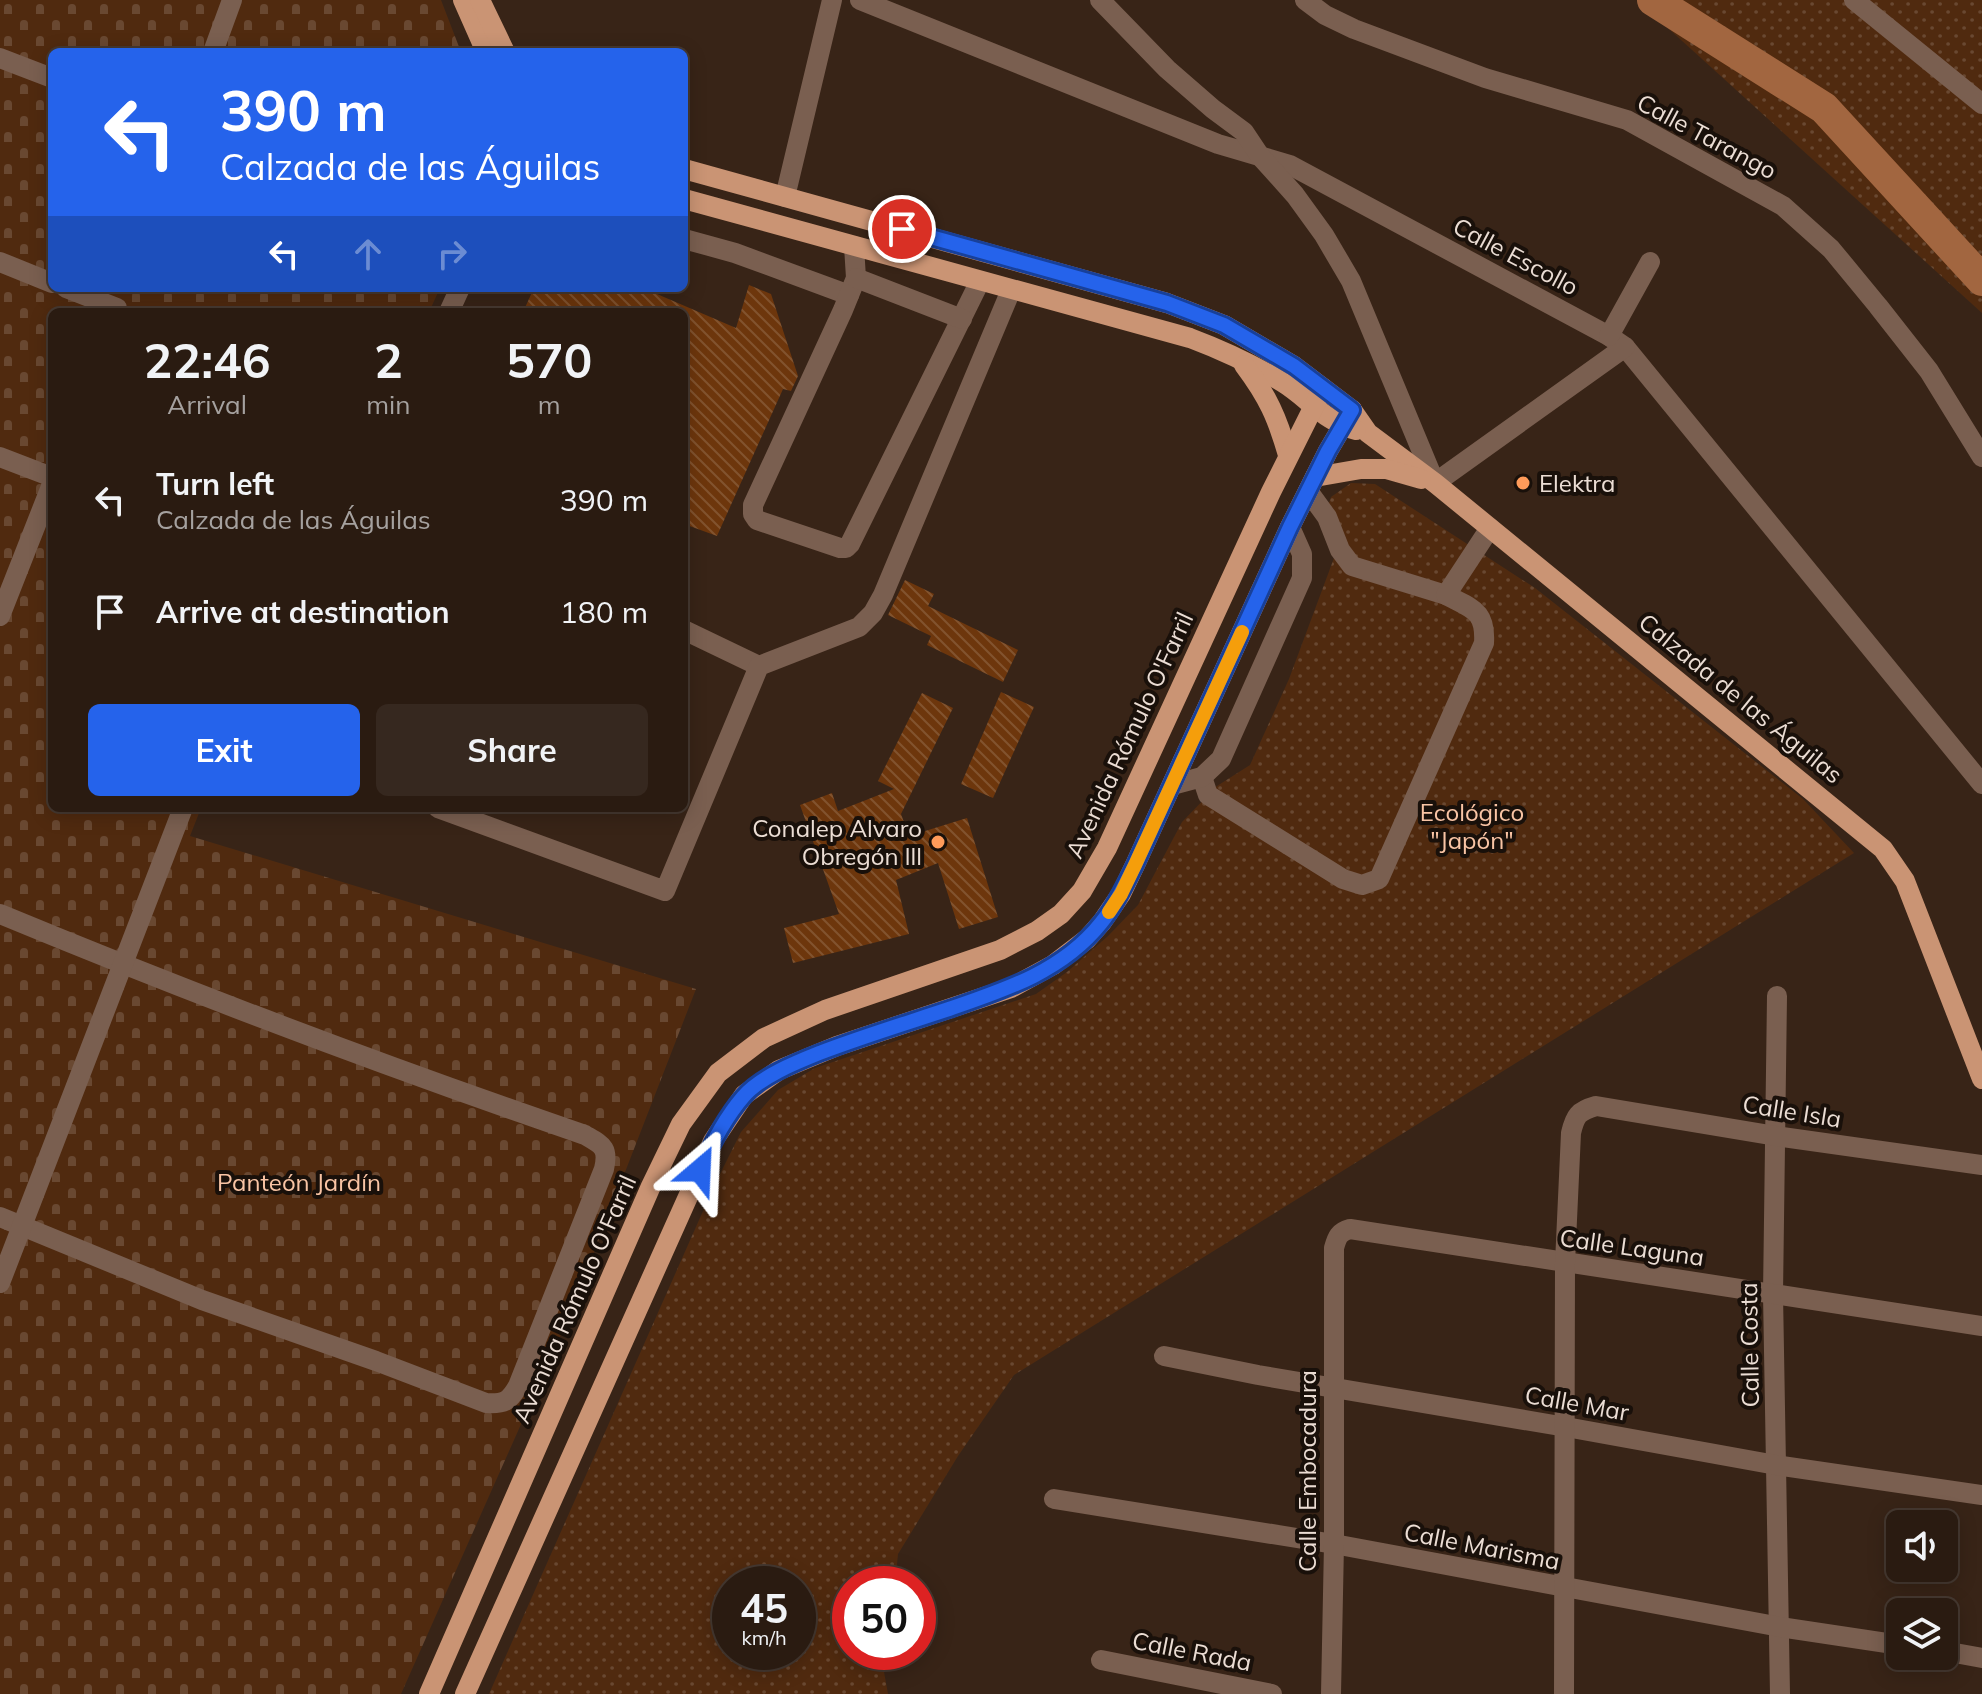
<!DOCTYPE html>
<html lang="en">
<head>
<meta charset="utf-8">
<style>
	:root { --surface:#2a1b11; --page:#36281f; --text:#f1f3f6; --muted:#a5a19f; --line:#463931; --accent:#2563eb }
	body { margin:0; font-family:Mulish,sans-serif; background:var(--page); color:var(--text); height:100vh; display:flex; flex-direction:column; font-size:30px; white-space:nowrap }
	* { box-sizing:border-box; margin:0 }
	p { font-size:26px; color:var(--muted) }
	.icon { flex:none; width:44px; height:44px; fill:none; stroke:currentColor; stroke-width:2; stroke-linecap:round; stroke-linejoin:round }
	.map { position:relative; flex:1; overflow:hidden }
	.details { position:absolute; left:48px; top:308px; width:640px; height:504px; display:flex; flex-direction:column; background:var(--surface); border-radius:12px; box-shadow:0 4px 20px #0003,0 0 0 2px var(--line) }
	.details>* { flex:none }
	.guide { position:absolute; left:48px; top:48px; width:640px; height:244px; border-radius:12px; box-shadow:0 4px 20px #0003,0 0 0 2px var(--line); background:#2563eb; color:#fff; overflow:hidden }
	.buttons { position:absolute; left:1886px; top:1510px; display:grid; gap:16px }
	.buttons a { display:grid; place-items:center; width:72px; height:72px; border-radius:12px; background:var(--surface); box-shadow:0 4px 20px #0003,0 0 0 2px var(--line); font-size:40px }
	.speed { position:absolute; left:712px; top:1566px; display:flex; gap:16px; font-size:40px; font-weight:700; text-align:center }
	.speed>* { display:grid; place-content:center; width:104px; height:104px; border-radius:50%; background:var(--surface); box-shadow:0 4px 20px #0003,0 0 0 2px var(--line); line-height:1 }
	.speed small { font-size:20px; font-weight:400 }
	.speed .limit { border:12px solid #d22; background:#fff; color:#111 }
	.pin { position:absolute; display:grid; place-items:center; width:68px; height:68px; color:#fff; margin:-34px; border:4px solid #fff; border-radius:50%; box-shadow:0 2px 8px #0007 }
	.me { position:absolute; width:88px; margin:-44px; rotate:26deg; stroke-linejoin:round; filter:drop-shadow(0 0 6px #0008) }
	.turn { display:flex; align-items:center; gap:28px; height:168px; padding:0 40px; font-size:36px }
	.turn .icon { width:104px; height:104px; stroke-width:2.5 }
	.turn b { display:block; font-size:56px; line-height:68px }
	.lanes { display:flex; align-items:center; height:76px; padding:0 40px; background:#0003; justify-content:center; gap:40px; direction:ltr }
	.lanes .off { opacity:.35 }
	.eta { display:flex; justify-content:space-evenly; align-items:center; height:136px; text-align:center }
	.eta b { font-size:48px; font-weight:700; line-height:56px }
	.action { display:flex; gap:16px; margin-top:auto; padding:16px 40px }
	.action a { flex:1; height:92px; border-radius:12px; background:var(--accent); color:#fff; font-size:32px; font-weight:700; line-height:92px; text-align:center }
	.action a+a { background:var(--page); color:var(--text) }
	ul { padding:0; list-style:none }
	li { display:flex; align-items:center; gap:24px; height:112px; padding:0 40px }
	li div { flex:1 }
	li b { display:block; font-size:30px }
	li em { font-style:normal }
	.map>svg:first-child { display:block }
	.cemetery { fill:url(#cemetery-stones) }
	.park { fill:url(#park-dots); fill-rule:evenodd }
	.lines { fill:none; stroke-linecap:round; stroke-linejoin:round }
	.river { stroke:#a26640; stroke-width:32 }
	.building { fill:url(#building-back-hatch) }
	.minor { stroke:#7a5f50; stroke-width:20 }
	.major { stroke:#ca9474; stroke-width:20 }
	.route-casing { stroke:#184099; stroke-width:20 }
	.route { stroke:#2563eb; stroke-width:14 }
	.slow { stroke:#f59e0b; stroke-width:14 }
	.poi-dot { fill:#ff9b5a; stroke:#19100a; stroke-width:3 }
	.labels { text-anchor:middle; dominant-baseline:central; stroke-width:8; stroke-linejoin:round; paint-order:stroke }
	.street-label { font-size:24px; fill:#ebddd4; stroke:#19100a }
	.poi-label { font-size:24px; fill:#ebddd4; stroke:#19100a; text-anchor:start }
	.park-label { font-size:24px; fill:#f9c4a4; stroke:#19100a }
</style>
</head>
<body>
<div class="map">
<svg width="1982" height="1694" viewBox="0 0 1982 1694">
	<defs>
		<pattern id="cemetery-stones" width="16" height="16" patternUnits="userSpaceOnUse" patternTransform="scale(2)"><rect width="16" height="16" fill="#502a0f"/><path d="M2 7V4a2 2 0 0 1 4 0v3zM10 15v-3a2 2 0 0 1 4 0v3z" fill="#694831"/></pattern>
		<pattern id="park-dots" width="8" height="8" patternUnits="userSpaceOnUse" patternTransform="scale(2)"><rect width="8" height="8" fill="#502a0f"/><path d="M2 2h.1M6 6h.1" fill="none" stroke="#694831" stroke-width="1.8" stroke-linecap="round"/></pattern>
		<pattern id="building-back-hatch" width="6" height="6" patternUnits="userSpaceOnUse" patternTransform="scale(2)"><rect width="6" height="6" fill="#6d360c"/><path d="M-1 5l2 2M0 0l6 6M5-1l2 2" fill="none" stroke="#82532e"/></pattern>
	</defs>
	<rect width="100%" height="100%" fill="#382417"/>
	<polygon class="cemetery" points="0,0 441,0 461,52 52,52 52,288 440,288 429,312 52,312 52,808 201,808 190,836 696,989 570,1314 401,1694 0,1694"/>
	<g class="park">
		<polygon points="1637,0 1982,0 1982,313"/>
		<path d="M1351 483 1375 484 1535 588 1803 799 1854 853 1014 1375 958 1456 898 1554 895 1584H850V1652H887L884 1672 888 1694H489L715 1184 741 1132 778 1090 815 1068 1036 994 1067 972 1108 936 1138 905 1182 822 1217 786 1250 765 1289 679 1334 558 1323 522 1331 497ZM730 1584H798V1652H730Z"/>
	</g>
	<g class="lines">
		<polyline class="river" points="1653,0 1824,108 1982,280"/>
	</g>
	<g class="building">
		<polygon points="749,285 771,294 798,376 791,391 783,389 717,536 684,524 684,312 523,312 534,288 643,288 736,328"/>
		<polygon points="905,580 934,594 928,606 1018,650 1003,682 927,645 931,636 888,615"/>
		<polygon points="1001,692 1034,707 993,798 961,784"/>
		<polygon points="922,693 953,708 901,814 909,836 967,818 998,917 959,929 938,863 896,880 909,934 793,963 784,928 839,914 800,805 832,793 838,811 894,789 878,781"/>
	</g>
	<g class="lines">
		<g class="minor">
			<polyline points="860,0 1218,144 1290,165 1609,336 1625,347 1982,784"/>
			<polyline points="1100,0 1167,69 1213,109 1244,132 1260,156 1295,195 1324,235 1351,281 1435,483 1625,347"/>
			<polyline points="1305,0 1325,15 1354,29 1485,78 1627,120 1783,206 1831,249 1878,306 1929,371 1982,457"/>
			<polyline points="1854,0 1982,104"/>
			<polyline points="213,52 232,0"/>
			<polyline points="0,58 52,78"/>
			<polyline points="785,197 832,0"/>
			<polyline points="684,239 735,253 849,295"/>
			<polyline points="854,246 856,278 843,310 753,505 753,514 757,520 840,548 846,548 850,544 980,281"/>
			<polyline points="0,262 52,283"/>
			<polyline points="856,278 962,319"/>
			<polyline points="66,288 117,308"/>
			<polyline points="449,312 460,288"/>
			<polyline points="1609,336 1650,262"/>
			<polyline points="0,457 52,477"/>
			<polyline points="1308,491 1327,517 1340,550 1352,566 1446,595"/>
			<polyline points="0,616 52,484"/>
			<polyline points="684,630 759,666"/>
			<path d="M1202 777 1208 795 1343 879 1362 885 1379 879 1484 643C1486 610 1472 609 1446 595L1490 528"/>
			<polyline points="1172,785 1202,777 1221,759 1302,578 1302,554 1290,527"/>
			<polyline points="438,808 665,891 759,666 859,627 873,613 883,595 1011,290"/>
			<path d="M0 914C193 994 387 1067 585 1135 602 1145 609 1147 604 1169L518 1386C509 1402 504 1404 486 1403L376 1361 202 1300 0 1217"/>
			<polyline points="1777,996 1773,1294 1780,1694"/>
			<polyline points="0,1283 183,808"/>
			<polyline points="1164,1356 1258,1375 1566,1427 1776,1465 1982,1495"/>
			<polyline points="1054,1499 1334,1544 1780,1627 1900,1645"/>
			<polyline points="1944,1651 1982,1658"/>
			<polyline points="1101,1660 1272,1694"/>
			<path d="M1331 1694 1334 1544V1248C1337 1237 1339 1232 1350 1229L1982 1326"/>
			<path d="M1564 1694 1565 1263 1571 1133C1575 1116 1578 1111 1596 1106L1776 1136 1982 1165"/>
		</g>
		<g class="major">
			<polyline points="463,0 486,52"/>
			<polyline points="480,0 505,52"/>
			<polyline points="684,169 1167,303 1224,325 1294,366 1352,410 1368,433 1435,483 1883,849 1905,881 1982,1079"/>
			<path d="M684 199 1190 338C1222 350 1252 364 1282 382 1307 397 1326 423 1356 430"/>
			<path d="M1244 365C1268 397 1277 417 1288 455"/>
			<polyline points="1315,477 1361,469 1386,469 1421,479"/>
			<polyline points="429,1694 651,1186 681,1124 718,1073 764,1038 825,1010 1000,950 1037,931 1061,914 1082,891 1107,848 1271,492 1323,388"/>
			<polyline points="465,1694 713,1141 744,1095 779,1070 837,1046 1011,988 1053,965 1087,939 1102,922 1121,894 1135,865 1290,527 1328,451 1352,410"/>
		</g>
	</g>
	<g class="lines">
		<defs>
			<path id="route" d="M700 1170C711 1145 725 1118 743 1097 761 1076 797 1062 822 1052 864 1036 907 1023 949 1009 1005 990 1063 971 1101 923 1115 906 1125 885 1135 865L1290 527 1328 451 1352 410 1294 366 1224 325 1167 303 902 229"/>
		</defs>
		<use href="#route" class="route-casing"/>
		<use href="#route" class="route"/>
		<polyline class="slow" points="1109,912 1121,894 1135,865 1242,632"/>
	</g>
	<g class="poi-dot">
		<circle cx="1523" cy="483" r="8"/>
		<circle cx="938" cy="842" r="8"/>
	</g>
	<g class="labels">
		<g class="street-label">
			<text transform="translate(1707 136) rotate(28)">Calle Tarango</text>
			<text transform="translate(1516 256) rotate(28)">Calle Escollo</text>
			<text transform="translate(1741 698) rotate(39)">Calzada de las Águilas</text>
			<text transform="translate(1129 735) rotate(-65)">Avenida Rómulo O'Farril</text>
			<text transform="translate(1792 1111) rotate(9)">Calle Isla</text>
			<text transform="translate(1632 1247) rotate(8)">Calle Laguna</text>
			<text transform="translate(574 1299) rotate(-66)">Avenida Rómulo O'Farril</text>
			<text transform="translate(1749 1345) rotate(-91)">Calle Costa</text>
			<text transform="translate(1577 1403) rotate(10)">Calle Mar</text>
			<text transform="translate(1307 1471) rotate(-90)">Calle Embocadura</text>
			<text transform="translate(1482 1546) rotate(11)">Calle Marisma</text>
			<text transform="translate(1192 1651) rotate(11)">Calle Rada</text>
		</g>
		<g class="poi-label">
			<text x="1539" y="483">Elektra</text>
			<text x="922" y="828" text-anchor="end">Conalep Alvaro<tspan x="922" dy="28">Obregón lll</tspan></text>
		</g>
		<g class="park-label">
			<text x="1472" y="812">Ecológico<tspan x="1472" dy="28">"Japón"</tspan></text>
			<text x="299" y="1182">Panteón Jardín</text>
		</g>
	</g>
</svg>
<div class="buttons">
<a><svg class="icon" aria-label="sound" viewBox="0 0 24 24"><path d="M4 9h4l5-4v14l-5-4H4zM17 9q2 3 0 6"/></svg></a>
<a><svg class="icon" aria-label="layers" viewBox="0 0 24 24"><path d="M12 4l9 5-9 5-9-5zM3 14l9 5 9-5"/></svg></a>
</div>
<div class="speed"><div>45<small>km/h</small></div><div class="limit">50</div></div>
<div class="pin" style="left:902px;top:229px;background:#d93025"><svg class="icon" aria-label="arrive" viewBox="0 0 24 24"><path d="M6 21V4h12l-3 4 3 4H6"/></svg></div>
<svg class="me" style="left:700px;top:1170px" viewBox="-20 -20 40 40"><path d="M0-17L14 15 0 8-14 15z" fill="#2563eb" stroke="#fff" stroke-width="4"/></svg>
<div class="guide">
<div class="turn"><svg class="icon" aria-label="left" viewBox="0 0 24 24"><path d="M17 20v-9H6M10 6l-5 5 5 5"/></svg><div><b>390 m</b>Calzada de las Águilas</div></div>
<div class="lanes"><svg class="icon" aria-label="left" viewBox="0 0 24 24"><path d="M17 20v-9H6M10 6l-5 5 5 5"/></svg><svg class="icon off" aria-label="ahead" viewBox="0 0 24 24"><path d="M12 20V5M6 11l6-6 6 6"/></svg><svg class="icon off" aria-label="right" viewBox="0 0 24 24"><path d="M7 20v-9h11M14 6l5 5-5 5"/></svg></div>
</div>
<section class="details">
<div class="eta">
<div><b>22:46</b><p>Arrival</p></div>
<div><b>2</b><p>min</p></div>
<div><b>570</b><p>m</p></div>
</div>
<ul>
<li><svg class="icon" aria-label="left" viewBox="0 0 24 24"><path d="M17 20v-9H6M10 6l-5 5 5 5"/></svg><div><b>Turn left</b><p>Calzada de las Águilas</p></div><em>390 m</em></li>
<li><svg class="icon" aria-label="arrive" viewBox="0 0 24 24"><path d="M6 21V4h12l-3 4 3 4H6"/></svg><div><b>Arrive at destination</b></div><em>180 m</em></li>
</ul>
<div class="action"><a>Exit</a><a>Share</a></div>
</section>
</div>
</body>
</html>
